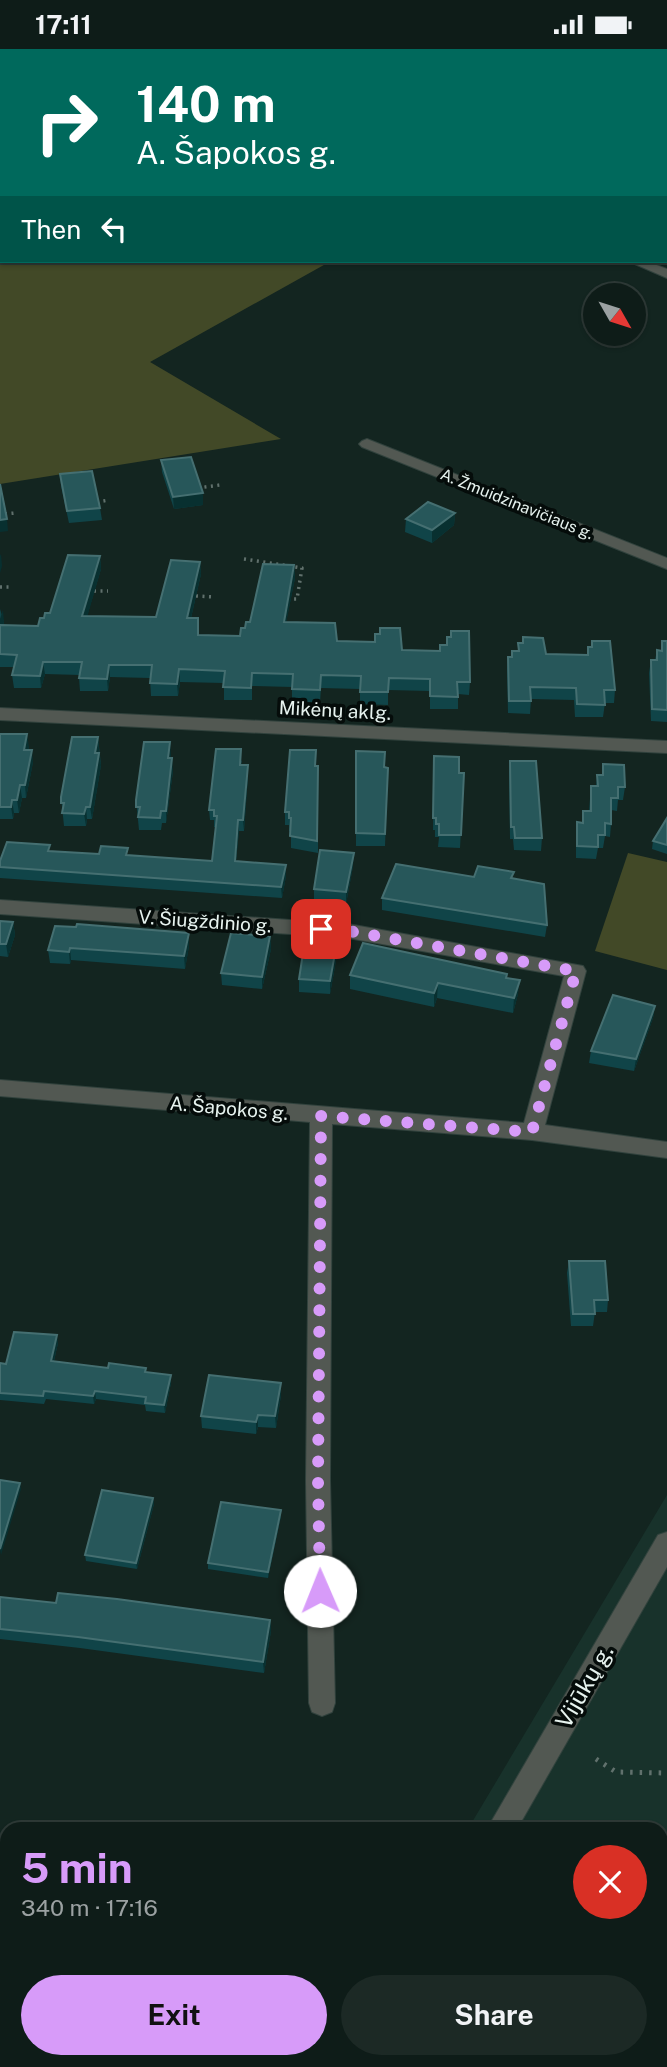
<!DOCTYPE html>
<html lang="en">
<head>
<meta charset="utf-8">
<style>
	:root { --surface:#0e1c18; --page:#1c2925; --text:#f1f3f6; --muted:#9ba1a2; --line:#2e3a37; --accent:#d79bf9 }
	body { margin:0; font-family:"Public Sans",sans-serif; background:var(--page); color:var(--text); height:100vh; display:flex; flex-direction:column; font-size:26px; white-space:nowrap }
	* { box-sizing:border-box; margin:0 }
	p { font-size:23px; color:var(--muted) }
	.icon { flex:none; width:38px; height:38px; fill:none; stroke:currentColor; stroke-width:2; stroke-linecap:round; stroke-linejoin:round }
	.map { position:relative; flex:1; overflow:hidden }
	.side { position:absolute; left:0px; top:1773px; width:668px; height:247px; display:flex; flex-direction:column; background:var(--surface); border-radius:21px 21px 0 0; box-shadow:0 2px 5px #0004,0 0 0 2px var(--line) }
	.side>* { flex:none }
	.hud { position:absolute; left:0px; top:0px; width:668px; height:214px; box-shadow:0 2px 5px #0004,0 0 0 2px var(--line); background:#00695c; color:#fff; overflow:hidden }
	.needle { width:46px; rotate:129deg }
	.tools { position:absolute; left:583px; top:234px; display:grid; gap:14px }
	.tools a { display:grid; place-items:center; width:63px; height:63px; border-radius:50%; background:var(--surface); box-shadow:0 2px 5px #0004,0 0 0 2px var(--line); font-size:35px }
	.pin { position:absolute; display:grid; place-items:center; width:60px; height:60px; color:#fff; margin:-30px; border-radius:14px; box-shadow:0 4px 10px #0006 }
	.me { position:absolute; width:77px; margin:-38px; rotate:359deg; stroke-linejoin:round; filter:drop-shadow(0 0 5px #0008) }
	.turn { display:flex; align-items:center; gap:24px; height:147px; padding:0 21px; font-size:32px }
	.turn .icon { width:91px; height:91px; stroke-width:2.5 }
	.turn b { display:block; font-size:49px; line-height:60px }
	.then { display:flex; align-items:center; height:66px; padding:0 21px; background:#0003; gap:14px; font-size:26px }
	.round { display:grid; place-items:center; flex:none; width:74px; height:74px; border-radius:37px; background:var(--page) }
	.head { display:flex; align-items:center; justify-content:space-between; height:119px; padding:0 21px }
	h1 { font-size:42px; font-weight:700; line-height:52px; color:var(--accent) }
	.primary-button { display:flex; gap:14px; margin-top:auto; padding:14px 21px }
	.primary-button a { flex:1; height:80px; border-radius:42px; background:var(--accent); color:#111; font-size:28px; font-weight:700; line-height:80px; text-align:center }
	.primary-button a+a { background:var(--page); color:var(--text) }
	.status { display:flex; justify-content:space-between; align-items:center; height:49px; padding:0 35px; background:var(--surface); direction:ltr }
	.status svg { height:19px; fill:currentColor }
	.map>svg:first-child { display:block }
	.built { fill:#18322b }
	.green { fill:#424927 }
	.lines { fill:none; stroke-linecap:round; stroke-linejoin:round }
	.minor-casing { stroke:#31423d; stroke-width:2 }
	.path-far1 { stroke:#61716d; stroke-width:3.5; stroke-dasharray:2 4.5; stroke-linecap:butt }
	.path { stroke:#61716d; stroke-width:5; stroke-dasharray:2.5 7; stroke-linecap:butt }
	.minor { fill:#525852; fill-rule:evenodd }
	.wall { fill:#104448 }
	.shaded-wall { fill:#083030 }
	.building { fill:#27575a; stroke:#456f71; stroke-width:2 }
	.route { stroke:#d79bf9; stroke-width:12; stroke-dasharray:0 21.6 }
	.labels { text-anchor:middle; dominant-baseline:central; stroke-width:7; stroke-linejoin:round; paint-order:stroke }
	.far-street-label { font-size:16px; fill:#e7f3ef; stroke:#050c0a }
	.street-label { font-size:19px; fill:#e7f3ef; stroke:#050c0a }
	.near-street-label { font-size:23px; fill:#e7f3ef; stroke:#050c0a }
</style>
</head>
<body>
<div class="status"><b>17:11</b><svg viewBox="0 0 49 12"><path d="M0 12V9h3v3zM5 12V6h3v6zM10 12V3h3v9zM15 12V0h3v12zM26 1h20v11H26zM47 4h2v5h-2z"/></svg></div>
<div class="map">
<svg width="667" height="2018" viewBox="0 0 667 2018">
	<rect width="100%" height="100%" fill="#132520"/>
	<polygon class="built" points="667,1446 667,1939 662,1939 662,1780 468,1780"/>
	<g class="green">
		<polygon points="0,126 2,212 331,212 150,313 281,390 0,435"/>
		<polygon points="628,804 667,813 667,921 595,902"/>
		<polygon points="0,1920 7,1920 7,2012 624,2012 641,2018 0,2018"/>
	</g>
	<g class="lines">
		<defs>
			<g id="minor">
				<polygon points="631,0 648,0 650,2 632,2"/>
				<polygon points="628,212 646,212 667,220 667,229"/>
				<polygon points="367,390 667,509 667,520 362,398 359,395 362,392"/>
				<polygon points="0,659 667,692 667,704 0,671"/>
				<polygon points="0,851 348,875 583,917 586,922 545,1076 667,1093 667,1109 532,1091 332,1075 330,1431 335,1654 332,1663 322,1667 312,1663 309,1654 306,1431 310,1073 0,1047 0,1031 524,1074 564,927 348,889 0,865"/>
				<polygon points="667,1483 667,1518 517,1780 487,1780 658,1486"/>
			</g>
		</defs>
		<use href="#minor" class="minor-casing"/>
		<g class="path-far1">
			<polyline points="198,439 220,436"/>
			<polyline points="97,453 109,451"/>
			<polyline points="5,465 15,464"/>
			<polyline points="244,510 302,519 297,550 291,550"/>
			<polyline points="0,538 10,538"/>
			<polyline points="94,542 108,542"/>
			<polyline points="196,547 214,548"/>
		</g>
		<g class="path">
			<polyline points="596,1710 616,1723 667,1724"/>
			<polyline points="662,1833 667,1833"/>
		</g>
		<use href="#minor" class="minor"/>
	</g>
	<g class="wall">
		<polygon points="231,0 365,0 361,2 235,2"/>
		<polygon points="470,0 509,0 505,2 475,2"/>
		<polygon points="161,411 203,456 174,460 162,423"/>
		<polygon points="60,425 100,459 102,471 69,474 61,437"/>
		<polygon points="455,464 454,476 432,494 405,483 406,470"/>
		<polygon points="100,507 101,520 87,567 156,568 200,513 201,525 191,569 199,586 240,587 294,516 295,529 286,573 337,592 402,601 470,633 469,646 458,645 458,660 430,660 430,642 388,641 388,656 360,655 360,640 321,639 320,653 292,653 292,638 252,637 252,651 224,651 224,634 180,633 178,647 151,647 150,629 110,628 108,642 80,642 79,629 80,626 45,625 41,639 14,639 12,626 14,618 0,618 0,560 4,573 3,576 38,577"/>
		<polygon points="523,588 546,605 587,606 588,598 591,598 592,592 615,641 614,654 605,654 603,668 575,668 574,651 531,650 530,665 508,664 507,620 508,608 511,608 518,602 518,594 522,594"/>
		<polygon points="662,592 667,592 667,673 651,672 649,624 651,611 655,611 657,601 661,602"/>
		<polygon points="0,685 29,698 28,701 33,713 26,749 22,749 19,764 14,764 13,770 0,770"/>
		<polygon points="98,688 101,716 92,770 87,770 86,777 64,777 61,748"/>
		<polygon points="170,693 170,709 173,722 166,774 162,774 161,781 139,781 136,751"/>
		<polygon points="356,702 384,718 388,719 385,797 356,797"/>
		<polygon points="434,707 459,724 464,724 460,799 438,798 439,788 435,788 435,781 433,781"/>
		<polygon points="242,711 241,716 248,727 244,782 239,782 236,812 286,816 286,827 282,849 0,829 0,812 51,802 212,812 216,778 214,778 214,771 210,771 209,761"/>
		<polygon points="510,712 542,789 541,802 514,801 513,790 510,790 509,724"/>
		<polygon points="603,715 625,738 623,751 618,751 617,762 611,761 611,775 610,788 605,787 603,799 598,799 596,810 576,809 576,786 577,773 582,774 583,762 589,762 591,737 596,737 597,726 602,726"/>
		<polygon points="316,717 318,717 318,804 291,799 291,782 289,782 289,776 285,776 285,763"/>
		<polygon points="667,769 667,805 652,800 653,792"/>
		<polygon points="353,817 346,855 314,852 314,840"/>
		<polygon points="474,828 513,830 547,876 545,888 382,861 382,849"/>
		<polygon points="0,872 13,873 15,886 8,908 0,907"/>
		<polygon points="55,877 189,897 185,920 71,911 70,915 50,914 48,901"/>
		<polygon points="270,887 271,900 262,940 222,936 221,924"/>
		<polygon points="337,893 337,906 330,945 299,943 299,930"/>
		<polygon points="350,926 507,929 518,945 513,964 437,949 434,958 350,940"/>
		<polygon points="655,957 653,969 634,1022 589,1014 591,1002"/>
		<polygon points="569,1212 608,1251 607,1263 595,1263 593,1277 571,1277 567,1224"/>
		<polygon points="58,1294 54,1312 108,1319 146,1319 146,1324 171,1326 171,1334 165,1364 146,1362 145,1356 96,1350 94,1355 46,1350 44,1355 0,1351 0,1314 6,1315"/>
		<polygon points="281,1334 281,1346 276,1379 258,1378 256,1385 202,1379 201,1367"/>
		<polygon points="153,1449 154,1455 137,1520 86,1512 85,1506"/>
		<polygon points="281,1467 268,1529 208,1520 208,1514"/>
		<polygon points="0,1548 56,1554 270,1571 271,1582 264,1624 80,1599 0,1590"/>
	</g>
	<g class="shaded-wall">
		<polygon points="342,0 365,0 361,2 338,2"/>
		<polygon points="493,0 509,0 505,2 493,2"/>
		<polygon points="203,444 203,456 174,460 173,448"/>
		<polygon points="455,464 454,476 432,494 432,481"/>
		<polygon points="7,470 8,482 0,483 0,471"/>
		<polygon points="1,505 2,517 0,524 0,507"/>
		<polygon points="100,507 101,520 84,579 82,567"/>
		<polygon points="200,513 201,525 188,582 187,569"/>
		<polygon points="294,516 295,529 284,585 284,573"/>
		<polygon points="3,561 4,573 0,588 0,570"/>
		<polygon points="43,613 45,625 41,639 40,627"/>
		<polygon points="109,616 110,628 108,642 107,630"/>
		<polygon points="179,620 180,633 178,647 177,635"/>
		<polygon points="27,685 29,698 25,713 24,701"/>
		<polygon points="98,688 99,701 96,716 95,704"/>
		<polygon points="170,693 171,706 169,722 168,709"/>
		<polygon points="32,701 33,713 26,749 25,736"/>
		<polygon points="99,704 101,716 92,770 90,758"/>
		<polygon points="172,709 173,722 166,774 166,762"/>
		<polygon points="248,716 248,727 244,782 243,771"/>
		<polygon points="20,736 22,749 19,764 17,751"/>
		<polygon points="12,751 14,764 13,770 11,758"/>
		<polygon points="86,758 87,770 86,777 84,765"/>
		<polygon points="238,771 239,782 235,823 235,812"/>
		<polygon points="354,804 353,817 346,855 346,843"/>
		<polygon points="286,816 286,827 282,849 281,838"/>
		<polygon points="13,873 15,886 8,908 6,895"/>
		<polygon points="189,884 189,897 185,920 184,907"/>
		<polygon points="270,887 271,900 262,940 262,928"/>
		<polygon points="337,893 337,906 330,945 330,932"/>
		<polygon points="70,899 71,911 70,915 69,903"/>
		<polygon points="520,931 518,945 513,964 514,949"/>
		<polygon points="438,934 437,949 434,958 434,944"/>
		<polygon points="655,957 653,969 634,1022 636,1010"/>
		<polygon points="57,1286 58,1294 52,1320 51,1312"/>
		<polygon points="171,1326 171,1334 165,1364 164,1356"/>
		<polygon points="281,1334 281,1346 276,1379 275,1367"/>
		<polygon points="95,1342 96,1350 94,1355 93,1347"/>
		<polygon points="258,1366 258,1378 256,1385 256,1373"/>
		<polygon points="20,1434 21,1440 1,1506 0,1500"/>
		<polygon points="153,1449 154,1455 137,1520 136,1514"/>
		<polygon points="281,1461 281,1467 268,1529 268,1523"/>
		<polygon points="270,1571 271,1582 264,1624 263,1613"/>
	</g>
	<g class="building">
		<polygon points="0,0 18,0 18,2 2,2 1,0"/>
		<rect x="86" y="0" width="26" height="2"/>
		<polygon points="258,0 342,0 338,2 262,2"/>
		<polygon points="528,0 550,0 550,2 525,2"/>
		<polygon points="2,11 2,41 0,41 0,12"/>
		<polygon points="191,408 203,444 173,448 161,411"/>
		<polygon points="92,422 100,459 67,462 60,425"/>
		<polygon points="0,435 7,470 0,471"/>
		<polygon points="428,453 455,464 432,481 406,470"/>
		<polygon points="68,506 100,507 82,567 156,568 171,511 200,513 187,569 198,569 198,586 240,587 241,579 245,579 246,573 250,573 263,515 294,516 284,573 335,574 337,592 375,593 375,585 380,585 380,579 400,579 402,601 440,602 440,596 447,596 447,588 451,588 451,582 469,582 470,633 457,633 458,648 430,647 430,630 389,629 388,643 360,643 361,627 321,626 320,641 292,640 293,625 252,624 251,639 223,638 225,622 179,620 177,635 150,634 152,616 109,616 107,630 79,629 82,613 43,613 40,627 12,626 17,606 0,605 0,576 38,577 40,569 44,569 45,564 50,564"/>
		<polygon points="523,588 543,589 546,605 588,606 588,598 592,598 592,592 610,592 615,641 604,641 605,656 577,655 576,639 530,638 531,652 509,652 508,608 512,608 512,602 519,602 518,594 523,594"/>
		<polygon points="662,592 667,592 667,661 652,660 651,611 657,611 657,601 662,602"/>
		<polygon points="0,685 27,685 24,701 32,701 25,736 20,736 17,751 12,751 11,758 0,758"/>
		<polygon points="72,688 98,688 95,704 99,704 90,758 86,758 84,765 62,764 64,754 61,754 61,748"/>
		<polygon points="144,693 170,693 168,709 172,709 166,762 161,762 160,769 138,768 140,758 136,758 136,751"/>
		<polygon points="216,700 241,700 240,716 248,716 243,771 238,771 235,812 286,816 281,838 0,818 0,812 7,793 50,796 48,802 99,805 101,797 128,799 126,806 212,812 217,767 214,767 214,761 209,761"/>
		<polygon points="290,701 316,701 315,717 318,717 317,792 290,787 291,769 289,769 289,763 285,763"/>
		<polygon points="356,702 385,703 384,718 388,719 385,785 356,784"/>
		<polygon points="434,707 459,708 459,724 464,724 461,786 439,786 439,775 436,775 436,769 433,769"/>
		<polygon points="510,712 536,712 542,789 515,789 514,778 511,778"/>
		<polygon points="603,715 624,716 625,738 618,738 618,749 611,749 611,775 605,774 605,786 598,786 598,798 577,797 577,773 583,774 583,762 591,762 591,737 598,737 597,726 603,726"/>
		<polygon points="667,769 667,796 653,792"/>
		<polygon points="320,801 354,804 346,843 314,840"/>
		<polygon points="396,815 474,828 478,817 514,823 511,829 544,835 547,876 382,849"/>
		<polygon points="0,872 13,873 6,895 0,895"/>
		<polygon points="77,875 189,884 184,907 70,899 69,903 48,901 55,877 76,878"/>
		<polygon points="231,884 270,887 262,928 221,924"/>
		<polygon points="305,891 337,893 330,932 299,930"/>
		<polygon points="363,894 507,925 506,929 520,931 514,949 438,934 434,944 350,926"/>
		<polygon points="613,946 655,957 636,1010 591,1002"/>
		<polygon points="569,1212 605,1212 608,1251 594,1251 595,1265 573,1265"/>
		<polygon points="14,1283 57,1286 51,1312 108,1319 109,1314 146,1319 145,1323 171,1326 164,1356 145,1354 146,1348 95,1342 93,1347 44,1342 43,1347 0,1344 0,1314 6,1315"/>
		<polygon points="209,1326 281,1334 275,1367 258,1366 256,1373 201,1367"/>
		<polygon points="0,1431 20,1434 0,1500"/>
		<polygon points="102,1441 153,1449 136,1514 85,1506"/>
		<polygon points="221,1453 281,1461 268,1523 208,1514"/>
		<polygon points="58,1544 117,1550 270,1571 263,1613 78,1588 0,1580 0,1548 56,1554"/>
	</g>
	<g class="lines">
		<polyline class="route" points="320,1542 318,1431 321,1067 532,1083 576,922 348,882 321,880"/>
	</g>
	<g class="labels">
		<g class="far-street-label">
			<text transform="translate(517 455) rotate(22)">A. Žmuidzinavičiaus g.</text>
		</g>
		<g class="street-label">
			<text transform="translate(335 661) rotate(3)">Mikėnų aklg.</text>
			<text transform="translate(205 872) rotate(4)">V. Šiugždinio g.</text>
			<text transform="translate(229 1059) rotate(5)">A. Šapokos g.</text>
		</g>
		<g class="near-street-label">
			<text transform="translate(584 1637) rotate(-60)">Vijūkų g.</text>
		</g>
	</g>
</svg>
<div class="tools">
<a><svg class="needle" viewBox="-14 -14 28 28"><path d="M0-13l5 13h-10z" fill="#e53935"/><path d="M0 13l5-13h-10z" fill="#9ba1a2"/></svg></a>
</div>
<div class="pin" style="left:321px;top:880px;background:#d93025"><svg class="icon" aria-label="arrive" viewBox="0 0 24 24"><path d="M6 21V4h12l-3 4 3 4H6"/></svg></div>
<svg class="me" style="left:320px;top:1542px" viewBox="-20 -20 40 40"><circle r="19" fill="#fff"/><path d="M0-13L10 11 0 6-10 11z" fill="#d79bf9"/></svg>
<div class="hud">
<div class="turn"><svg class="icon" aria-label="right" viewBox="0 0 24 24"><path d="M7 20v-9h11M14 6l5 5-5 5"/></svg><div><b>140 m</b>A. Šapokos g.</div></div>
<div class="then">Then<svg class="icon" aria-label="left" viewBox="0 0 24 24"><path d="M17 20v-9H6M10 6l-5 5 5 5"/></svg></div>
</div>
<section class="side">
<div class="head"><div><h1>5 min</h1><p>340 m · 17:16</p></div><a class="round" style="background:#d93025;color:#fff"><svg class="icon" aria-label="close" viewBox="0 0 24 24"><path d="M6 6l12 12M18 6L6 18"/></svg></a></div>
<div class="primary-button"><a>Exit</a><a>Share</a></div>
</section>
</div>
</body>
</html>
